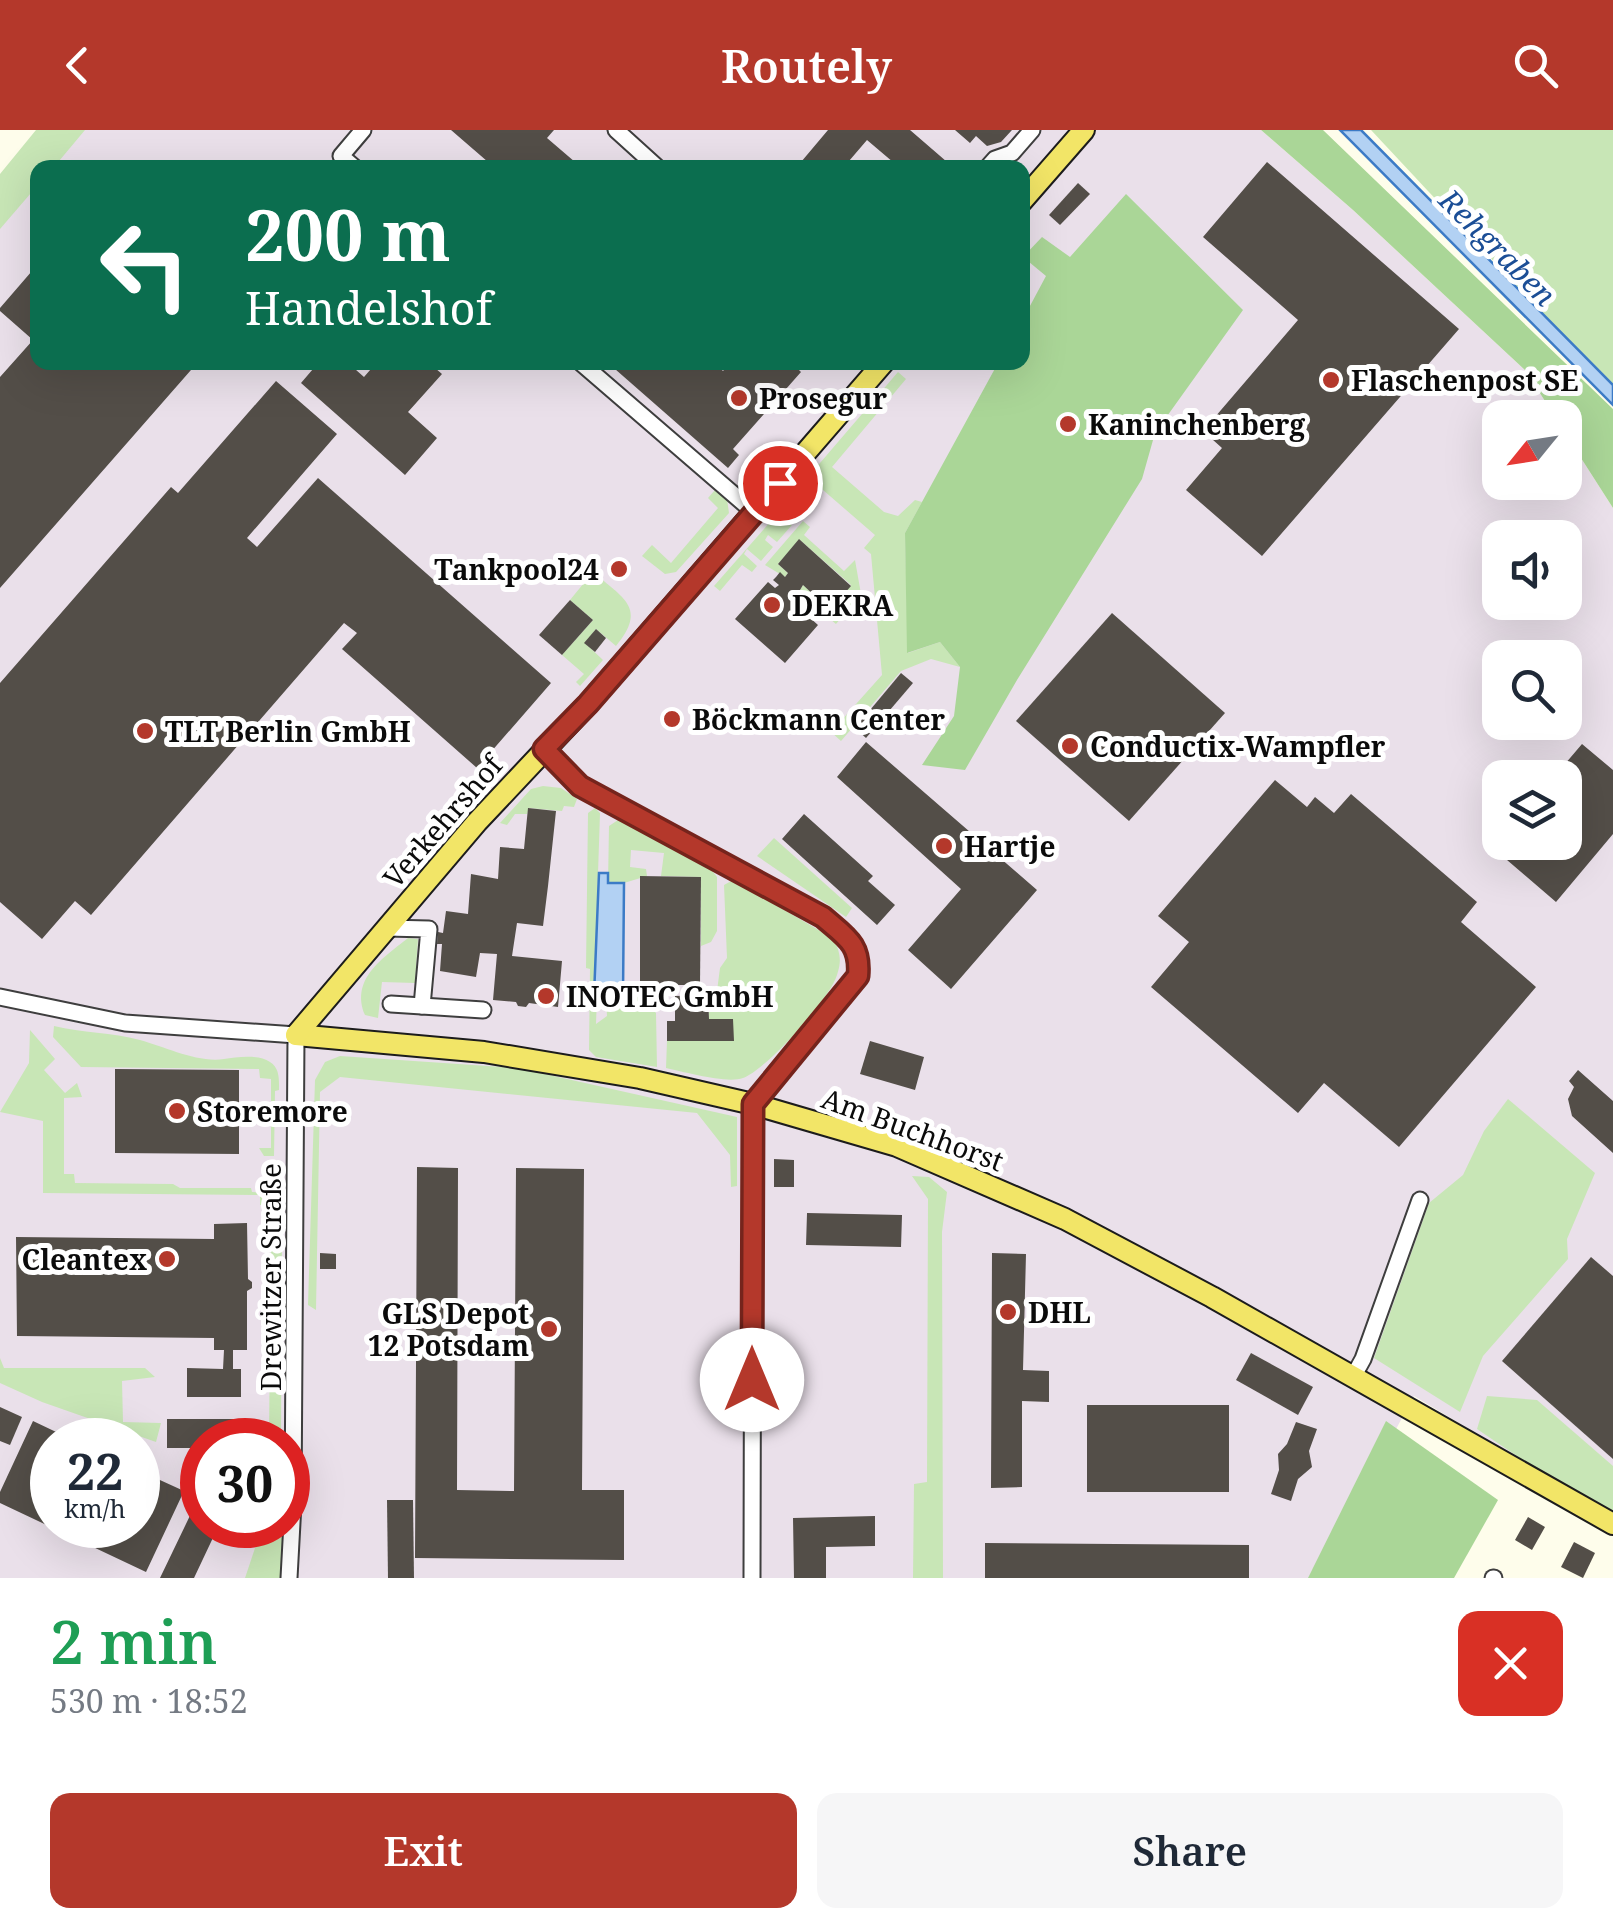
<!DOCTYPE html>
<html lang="en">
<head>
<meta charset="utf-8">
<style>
	:root { --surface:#fff; --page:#f6f6f7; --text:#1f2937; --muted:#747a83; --accent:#b4382b }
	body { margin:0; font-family:"Noto Serif",serif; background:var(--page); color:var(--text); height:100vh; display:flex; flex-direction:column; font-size:38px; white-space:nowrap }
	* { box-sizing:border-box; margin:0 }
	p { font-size:32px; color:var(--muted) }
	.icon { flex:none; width:55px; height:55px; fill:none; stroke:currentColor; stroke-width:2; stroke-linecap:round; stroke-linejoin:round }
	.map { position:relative; height:1448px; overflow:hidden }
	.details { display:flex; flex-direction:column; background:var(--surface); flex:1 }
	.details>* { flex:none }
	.top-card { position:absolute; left:30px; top:30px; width:1000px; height:210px; border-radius:20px; box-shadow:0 10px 40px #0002; background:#0b6e4f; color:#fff; overflow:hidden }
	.needle { width:65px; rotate:240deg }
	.buttons { position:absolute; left:1482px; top:270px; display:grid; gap:20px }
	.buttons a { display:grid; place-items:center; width:100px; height:100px; border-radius:20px; background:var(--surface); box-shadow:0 10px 40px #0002; font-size:50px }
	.speed { position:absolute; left:30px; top:1288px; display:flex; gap:20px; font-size:50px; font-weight:700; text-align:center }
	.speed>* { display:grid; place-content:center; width:130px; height:130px; border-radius:50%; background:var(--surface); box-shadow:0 10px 40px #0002; line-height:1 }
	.speed small { font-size:25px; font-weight:400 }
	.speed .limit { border:15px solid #d22; background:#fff; color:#111 }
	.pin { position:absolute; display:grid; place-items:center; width:85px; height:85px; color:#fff; margin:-42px; border:5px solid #fff; border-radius:50%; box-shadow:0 2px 10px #0007 }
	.me { position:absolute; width:110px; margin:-55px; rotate:0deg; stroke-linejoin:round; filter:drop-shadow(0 0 8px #0008) }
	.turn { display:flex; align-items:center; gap:35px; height:210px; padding:0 50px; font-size:45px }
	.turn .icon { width:130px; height:130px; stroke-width:2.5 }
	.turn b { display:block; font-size:70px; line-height:85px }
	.round { display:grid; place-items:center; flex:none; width:105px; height:105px; border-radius:20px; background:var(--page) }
	.summary { display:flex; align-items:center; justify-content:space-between; height:170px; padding:0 50px }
	h1 { font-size:60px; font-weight:600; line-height:75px; color:#1e9e55 }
	.cta { display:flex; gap:20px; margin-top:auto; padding:20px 50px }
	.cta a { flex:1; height:115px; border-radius:20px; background:var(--accent); color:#fff; font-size:40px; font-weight:600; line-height:115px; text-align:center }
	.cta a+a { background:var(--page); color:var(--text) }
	header { display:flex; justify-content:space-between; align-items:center; height:130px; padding:0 50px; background:var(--accent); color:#fff; font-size:45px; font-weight:600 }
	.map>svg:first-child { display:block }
	.industrial { fill:#eae0ea; fill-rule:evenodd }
	.green { fill:#c8e6b6 }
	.forest { fill:#aad697 }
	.water { fill:#b2d1f3; stroke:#3c7bc6; stroke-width:2.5 }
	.building { fill:#534e48 }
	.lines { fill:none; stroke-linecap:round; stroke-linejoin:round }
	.minor-casing { stroke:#3e3e3e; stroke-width:19 }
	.major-casing { stroke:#1c1c1c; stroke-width:24 }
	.minor { stroke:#fff; stroke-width:15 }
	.major { stroke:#f2e567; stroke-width:20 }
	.route-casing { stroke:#75241c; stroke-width:25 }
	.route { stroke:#b4382b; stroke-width:18 }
	.poi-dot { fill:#b4382b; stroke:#fff; stroke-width:4 }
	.labels { text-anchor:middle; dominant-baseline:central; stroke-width:10; stroke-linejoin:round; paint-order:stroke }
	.poi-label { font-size:28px; font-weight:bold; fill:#0b0b0b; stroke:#fff; text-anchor:start }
	.street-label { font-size:28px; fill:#0b0b0b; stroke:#fff }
	.water-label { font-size:30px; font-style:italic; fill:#1b4e96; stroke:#fff }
</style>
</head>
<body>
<header><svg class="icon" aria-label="back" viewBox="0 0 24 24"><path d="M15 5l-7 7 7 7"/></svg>Routely<svg class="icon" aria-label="search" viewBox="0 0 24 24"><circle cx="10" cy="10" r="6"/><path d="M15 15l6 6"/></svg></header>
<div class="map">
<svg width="1613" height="1448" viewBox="0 0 1613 1448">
	<rect width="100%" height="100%" fill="#fefdeb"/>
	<path class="industrial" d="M70 0H1261L1353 80 1526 241 1555 287 1500 288V352H1565V303L1613 378V1386L1414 1266 1315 1448H0V82L38 38V232H1022V38H38ZM1500 408H1565V472H1500ZM1500 528H1565V592H1500ZM1500 648H1565V712H1500ZM52 1310H138V1395H52ZM202 1310H288V1395H202Z"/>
	<g class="green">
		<polygon points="36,0 85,0 54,37 38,38 37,56 0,99 0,44"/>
		<polygon points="1371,0 1613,0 1613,259"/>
		<polygon points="898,242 906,249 832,337 884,382 898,386 915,370 922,372 905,403 908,523 940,512 960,537 931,529 901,541 841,611 831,602 882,545 871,424 864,418 875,405 808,347"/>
		<polygon points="715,360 727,369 729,383 676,442 665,444 642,426 652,415 671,433 718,378 708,368"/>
		<polygon points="785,375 792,382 786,390 792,395 777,412 768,405 765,410 773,417 761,431 747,419 744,424 757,436 752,442 742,435 720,461 714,456"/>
		<polygon points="803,391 810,397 804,405 844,441 855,430 861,464 836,494 801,465 800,460 803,455 830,479 851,455 800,410 778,434 788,443 785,447 765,435"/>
		<path d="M593 442C623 468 648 478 616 516L596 499 585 513 603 530 580 556 576 552 584 544 562 525 593 490 570 470Z"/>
		<polygon points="543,656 561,658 577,669 574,677 564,676 562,681 529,678 527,684 515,684 507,695 500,693 531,659"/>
		<polygon points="595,678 600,683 594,865 597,866 596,894 607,886 606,866 623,866 632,858 656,883 657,937 596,927 589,920 590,839 586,838 588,683"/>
		<polygon points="618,690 710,738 717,747 717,801 711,812 701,816 701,747 661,746 664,723 631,720 630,737 646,739 647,746 624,753 608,753 609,696"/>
		<polygon points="774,708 852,778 846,787 757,726"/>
		<path d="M733 750 834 809C840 823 842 830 837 845 830 869 767 939 743 948 727 954 685 942 666 938L667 911 733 910 709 889 708 865 717 861 720 838 727 828 724 755Z"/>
		<path d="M408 808 418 809 415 853 382 852 378 888 365 885C350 849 383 828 408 808Z"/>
		<path d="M54 896C82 903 112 902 140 910 166 917 197 933 224 929 237 927 258 924 270 932 280 938 279 950 279 960L275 961 274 1026H264L259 1018H271V949L260 948 259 939 81 937 53 907Z"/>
		<polygon points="30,900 55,929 44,940 65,963 77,953 82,967 64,968 64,1044 74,1044 75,1053 173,1054 180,1058 251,1058 252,1062 265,1063 266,1046 275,1046 275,1074 260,1075 260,1065 43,1063 43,991 0,982 29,933"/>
		<polygon points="340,926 518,938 737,987 737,1056 731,1057 730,1025 697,983 340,947 320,962 316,1180 308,1175 315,950 325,932"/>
		<polygon points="1508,969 1595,1043 1567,1109 1568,1129 1483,1226 1460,1282 1374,1228 1429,1073 1463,1045 1484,1001"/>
		<polygon points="912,1046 929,1047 947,1062 942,1102 943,1448 913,1448 914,1354 927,1352 928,1069"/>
		<polygon points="271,1093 282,1093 281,1310 269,1310"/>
		<polygon points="0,1228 4,1238 145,1238 155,1247 122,1251 123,1292 161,1293 156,1312 42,1272 0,1253"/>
		<polygon points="1487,1266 1537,1270 1613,1336 1613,1385 1545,1345 1477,1299"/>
		<polygon points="258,1395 287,1395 282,1448 245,1448 261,1400"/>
	</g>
	<g class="forest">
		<polygon points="1261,0 1323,0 1613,279 1613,378 1565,303 1565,288 1555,287 1526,241 1353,80"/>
		<polygon points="1126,64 1243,180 1155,303 1142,349 1017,550 965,640 922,635 954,586 960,537 940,512 907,523 905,403 998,233 1022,232 1023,189 1046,146 1023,127 1042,107 1070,127"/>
		<polygon points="1386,1291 1498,1370 1454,1448 1308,1448"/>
	</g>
	<g class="water">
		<polygon points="1340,0 1361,0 1613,255 1613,275"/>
		<polygon points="599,743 608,743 608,753 624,753 623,866 606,866 605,877 597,876 597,867 594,866"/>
	</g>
	<g class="building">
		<polygon points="451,0 554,0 547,8 582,38 495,38"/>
		<polygon points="828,0 910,0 954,38 900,38 867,10 843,38 796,38"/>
		<polygon points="955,0 1012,0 1001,12 987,16 976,6 970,13"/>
		<polygon points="1267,32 1459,199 1262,426 1186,360 1222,318 1203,301 1298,190 1203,107"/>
		<polygon points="1078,53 1090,64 1060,95 1049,85"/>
		<polygon points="38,134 38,232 198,232 0,458 0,247 33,210 0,181 0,178"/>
		<polygon points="319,232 347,232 364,247 377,232 428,232 442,244 408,282 437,308 405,345 301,253"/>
		<polygon points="607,232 714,232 723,241 731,232 796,232 794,235 801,242 733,319 739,325 728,338"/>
		<polygon points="276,251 337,304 247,408 257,417 318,348 551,553 477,638 342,519 357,503 344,493 91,785 75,771 42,809 0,772 0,553 171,357 178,363"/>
		<polygon points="799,409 851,456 830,480 803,455 800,460 803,463 797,470 793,467 790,470 818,495 785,533 735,489 768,452 775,458 779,455 773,450 776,447 780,442 785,447 788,443 778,434"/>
		<polygon points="570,470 593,490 562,525 539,505"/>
		<polygon points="1112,483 1225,583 1129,691 1016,591"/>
		<polygon points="596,499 606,508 595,522 584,513"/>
		<polygon points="901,543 913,553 866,608 855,598"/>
		<polygon points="866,612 1037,760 951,859 908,820 961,759 837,647"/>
		<polygon points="1582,614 1613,640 1613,704 1556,772 1493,718 1498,712 1565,712 1565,648 1553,648"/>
		<polygon points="1275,650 1307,677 1315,667 1334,683 1351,664 1477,772 1461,792 1536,857 1399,1017 1324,953 1298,983 1151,857 1189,812 1158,786"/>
		<polygon points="528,678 556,681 548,756 543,796 517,793 512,826 562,831 558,877 529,873 526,877 518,876 516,872 493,870 497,824 480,823 476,847 440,841 442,814 437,814 438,802 443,803 446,781 468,784 471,744 498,749 500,717 524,719"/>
		<polygon points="804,684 873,746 868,751 895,775 877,795 782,709"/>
		<polygon points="640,746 701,747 700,855 640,855"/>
		<polygon points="708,865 709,889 733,889 734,911 667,911 667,891 675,891 675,866"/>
		<polygon points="870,911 924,927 915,960 860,944"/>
		<polygon points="115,939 239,940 239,1024 115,1023"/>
		<polygon points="1578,940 1613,971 1613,1023 1572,986 1568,969 1574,957 1569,951"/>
		<polygon points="774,1029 794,1030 794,1057 774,1057"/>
		<polygon points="417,1037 458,1038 457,1360 514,1361 516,1038 584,1039 582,1360 624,1360 624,1430 415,1428"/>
		<polygon points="807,1083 902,1085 901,1117 806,1115"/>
		<polygon points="247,1093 248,1149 252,1152 252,1158 247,1161 247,1220 233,1220 233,1239 241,1239 241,1267 187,1267 187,1238 223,1239 224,1220 214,1220 214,1208 17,1206 16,1107 214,1109 214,1094"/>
		<polygon points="320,1123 336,1124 336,1139 320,1139"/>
		<polygon points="992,1123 1026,1124 1023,1240 1049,1241 1049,1272 1022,1271 1022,1357 991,1358"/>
		<polygon points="1591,1127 1613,1146 1613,1329 1502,1231"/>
		<polygon points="1251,1223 1313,1257 1298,1285 1236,1250"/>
		<rect x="1087" y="1275" width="142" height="87"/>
		<polygon points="0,1277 22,1287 10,1315 0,1311"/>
		<polygon points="167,1289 240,1289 240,1310 202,1310 202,1318 167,1318"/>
		<polygon points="33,1291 73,1310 52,1310 52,1395 138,1395 138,1340 184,1361 146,1442 0,1373 0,1362"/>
		<polygon points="1296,1292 1317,1299 1309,1321 1312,1337 1298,1349 1291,1371 1271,1364 1279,1340 1278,1324 1287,1314"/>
		<polygon points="198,1369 202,1371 202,1395 219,1395 194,1448 160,1448"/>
		<polygon points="387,1370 413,1370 414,1448 388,1448"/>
		<polygon points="875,1386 875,1416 826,1417 826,1448 794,1448 793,1388"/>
		<polygon points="1528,1387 1545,1397 1532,1420 1515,1410"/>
		<polygon points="1574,1412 1595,1423 1583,1448 1561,1437"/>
		<polygon points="985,1413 1249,1415 1249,1448 985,1448"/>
	</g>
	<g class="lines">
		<defs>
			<g id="minor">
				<polyline points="616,0 658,38"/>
				<polyline points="355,38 341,26 363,0"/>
				<polyline points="987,38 995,29 1012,23 1032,0"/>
				<polyline points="580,232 755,383"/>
				<path d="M544 619 580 656 823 787C846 807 861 814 859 846L753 974 752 1448"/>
				<polyline points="386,798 429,799 422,876 391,874"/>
				<polyline points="0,867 125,893 296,905 293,1374 289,1448"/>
				<polyline points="422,876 483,880"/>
				<polyline points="1353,1247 1363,1229 1420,1070"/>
				<polyline points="1493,1448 1494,1448"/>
			</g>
			<g id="major">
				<polyline points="1022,71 1084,0"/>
				<polyline points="296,905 484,922 640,948 753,974 897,1016 1065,1089 1212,1167 1613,1394"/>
				<polyline points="296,905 477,692 588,574 884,232"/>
			</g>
		</defs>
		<use href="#minor" class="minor-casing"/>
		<use href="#major" class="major-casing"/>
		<use href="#minor" class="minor"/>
		<use href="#major" class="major"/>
	</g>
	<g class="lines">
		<defs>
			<path id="route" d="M752 1250 753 974 858 846C861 814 846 807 823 787L580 656 544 619 588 574 780 353"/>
		</defs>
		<use href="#route" class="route-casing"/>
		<use href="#route" class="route"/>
	</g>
	<g class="poi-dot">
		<circle cx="1331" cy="250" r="10"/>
		<circle cx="739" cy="268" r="10"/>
		<circle cx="1068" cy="294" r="10"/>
		<circle cx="619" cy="439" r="10"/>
		<circle cx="772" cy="475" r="10"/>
		<circle cx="672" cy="589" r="10"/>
		<circle cx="145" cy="601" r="10"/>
		<circle cx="1070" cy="616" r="10"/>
		<circle cx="944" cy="716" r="10"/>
		<circle cx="546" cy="866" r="10"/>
		<circle cx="177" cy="981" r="10"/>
		<circle cx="167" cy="1129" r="10"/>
		<circle cx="1008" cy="1182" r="10"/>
		<circle cx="549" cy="1199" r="10"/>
	</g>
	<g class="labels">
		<g class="poi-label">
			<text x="1351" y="250">Flaschenpost SE</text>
			<text x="759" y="268">Prosegur</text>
			<text x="1088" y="294">Kaninchenberg</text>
			<text x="599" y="439" text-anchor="end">Tankpool24</text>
			<text x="792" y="475">DEKRA</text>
			<text x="692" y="589">Böckmann Center</text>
			<text x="165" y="601">TLT Berlin GmbH</text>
			<text x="1090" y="616">Conductix-Wampfler</text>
			<text x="964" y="716">Hartje</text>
			<text x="566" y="866">INOTEC GmbH</text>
			<text x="197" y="981">Storemore</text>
			<text x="147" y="1129" text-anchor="end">Cleantex</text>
			<text x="1028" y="1182">DHL</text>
			<text x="529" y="1183" text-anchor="end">GLS Depot<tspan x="529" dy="32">12 Potsdam</tspan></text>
		</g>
		<g class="street-label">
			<text transform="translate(442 691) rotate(-49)">Verkehrshof</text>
			<text transform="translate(913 999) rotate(20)">Am Buchhorst</text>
			<text transform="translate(270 1147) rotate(-90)">Drewitzer Straße</text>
		</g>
		<g class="water-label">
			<text transform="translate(1498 117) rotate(45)">Rehgraben</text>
		</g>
	</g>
</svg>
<div class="buttons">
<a><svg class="needle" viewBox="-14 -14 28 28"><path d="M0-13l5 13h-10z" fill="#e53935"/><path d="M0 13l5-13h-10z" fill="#747a83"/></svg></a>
<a><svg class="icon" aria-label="sound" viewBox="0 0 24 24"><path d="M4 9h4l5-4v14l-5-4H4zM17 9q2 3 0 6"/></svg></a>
<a><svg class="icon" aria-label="search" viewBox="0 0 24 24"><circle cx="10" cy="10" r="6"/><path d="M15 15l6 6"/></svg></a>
<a><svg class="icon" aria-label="layers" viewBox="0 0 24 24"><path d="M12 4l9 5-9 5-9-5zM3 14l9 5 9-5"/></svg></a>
</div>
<div class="speed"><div>22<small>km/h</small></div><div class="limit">30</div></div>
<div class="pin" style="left:780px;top:353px;background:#d93025"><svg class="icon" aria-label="arrive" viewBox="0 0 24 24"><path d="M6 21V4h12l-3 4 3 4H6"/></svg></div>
<svg class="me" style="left:752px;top:1250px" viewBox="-20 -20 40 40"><circle r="19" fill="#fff"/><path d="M0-13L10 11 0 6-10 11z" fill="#b4382b"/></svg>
<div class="top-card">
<div class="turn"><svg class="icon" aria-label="left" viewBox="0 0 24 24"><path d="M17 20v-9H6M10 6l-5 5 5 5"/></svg><div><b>200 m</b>Handelshof</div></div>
</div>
</div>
<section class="details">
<div class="summary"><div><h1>2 min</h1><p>530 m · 18:52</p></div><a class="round" style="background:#d93025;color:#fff"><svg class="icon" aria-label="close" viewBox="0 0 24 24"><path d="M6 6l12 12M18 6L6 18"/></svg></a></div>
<div class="cta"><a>Exit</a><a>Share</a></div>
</section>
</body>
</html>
